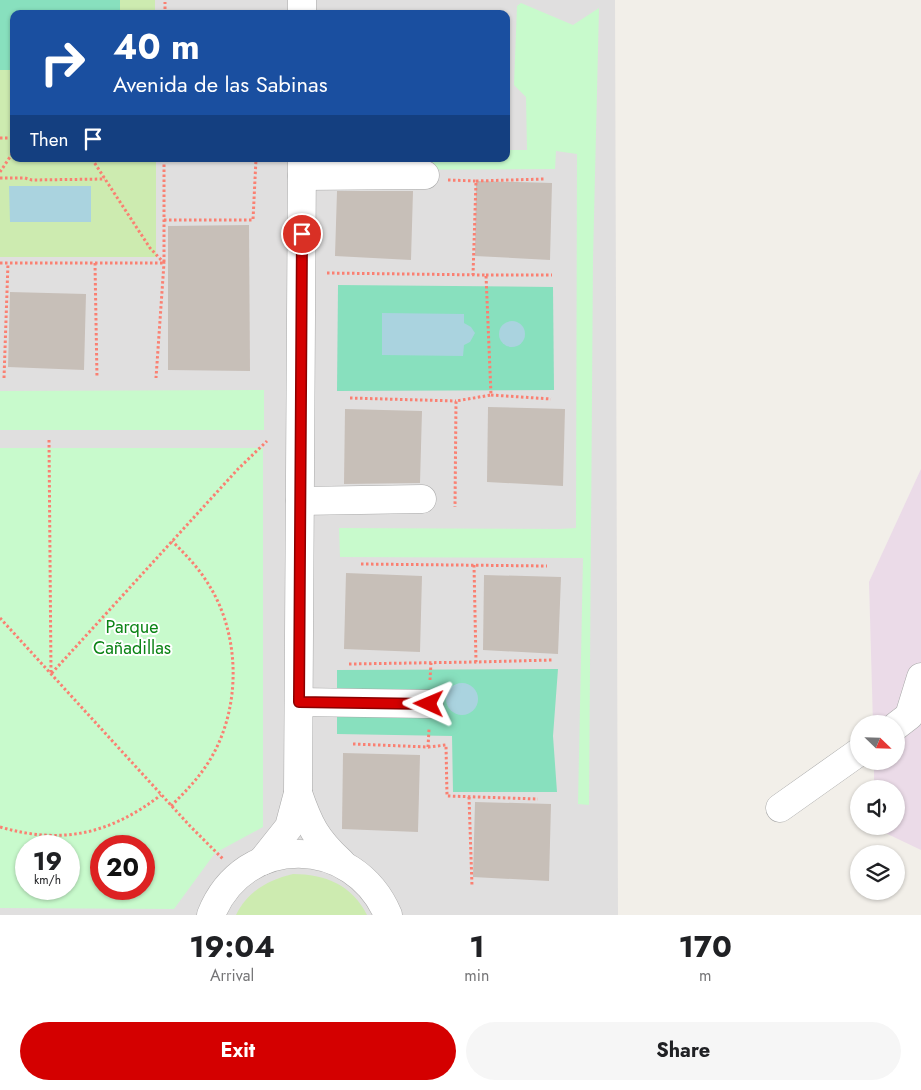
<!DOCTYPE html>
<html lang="en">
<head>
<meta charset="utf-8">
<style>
	:root { --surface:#fff; --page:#f6f6f6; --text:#202124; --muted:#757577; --accent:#d40000 }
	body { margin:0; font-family:Jost,sans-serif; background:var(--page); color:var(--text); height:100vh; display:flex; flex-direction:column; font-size:19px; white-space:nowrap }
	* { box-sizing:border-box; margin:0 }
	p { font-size:16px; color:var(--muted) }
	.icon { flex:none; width:28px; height:28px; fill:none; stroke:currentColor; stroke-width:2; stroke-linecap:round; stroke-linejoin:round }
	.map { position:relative; height:915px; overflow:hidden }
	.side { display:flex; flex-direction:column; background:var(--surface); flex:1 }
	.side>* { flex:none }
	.banner { position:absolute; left:10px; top:10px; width:500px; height:152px; border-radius:10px; box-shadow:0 1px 4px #0004; background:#1a4fa0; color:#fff; overflow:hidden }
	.needle { width:32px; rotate:113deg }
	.fabs { position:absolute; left:850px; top:715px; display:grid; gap:10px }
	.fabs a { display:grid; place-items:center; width:55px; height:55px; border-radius:50%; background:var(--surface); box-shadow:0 1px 4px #0004; font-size:25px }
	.speed { position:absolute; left:15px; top:835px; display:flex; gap:10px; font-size:25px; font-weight:700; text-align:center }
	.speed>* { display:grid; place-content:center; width:65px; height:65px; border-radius:50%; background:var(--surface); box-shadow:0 1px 4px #0004; line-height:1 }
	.speed small { font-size:12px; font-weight:400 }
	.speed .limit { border:8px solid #d22; background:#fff; color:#111 }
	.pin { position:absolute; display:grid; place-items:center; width:42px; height:42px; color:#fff; margin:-21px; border:2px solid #fff; border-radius:50%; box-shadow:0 1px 5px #0007 }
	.me { position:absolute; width:55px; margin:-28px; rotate:271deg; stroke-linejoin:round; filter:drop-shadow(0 0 4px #0008) }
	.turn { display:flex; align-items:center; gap:18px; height:105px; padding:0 20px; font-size:22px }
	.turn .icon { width:65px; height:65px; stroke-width:2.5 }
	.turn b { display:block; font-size:35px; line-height:42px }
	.then { display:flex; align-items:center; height:48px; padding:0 20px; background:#0003; gap:10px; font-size:19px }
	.eta { display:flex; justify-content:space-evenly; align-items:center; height:85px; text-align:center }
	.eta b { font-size:30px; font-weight:700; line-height:35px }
	.cta { display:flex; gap:10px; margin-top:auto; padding:10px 20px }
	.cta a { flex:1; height:58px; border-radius:30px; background:var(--accent); color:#fff; font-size:20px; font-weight:700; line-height:58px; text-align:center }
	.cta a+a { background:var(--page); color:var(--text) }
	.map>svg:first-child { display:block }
	.residential { fill:#e0dfdf; fill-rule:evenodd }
	.industrial { fill:#ebdbe8 }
	.grass { fill:#cdebb0 }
	.park { fill:#c8facc; fill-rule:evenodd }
	.pitch { fill:#88e0be }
	.water { fill:#aad3df }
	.building { fill:#c7bfb8 }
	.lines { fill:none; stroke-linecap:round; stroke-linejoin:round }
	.minor-casing { stroke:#a9a9a9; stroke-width:29 }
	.path { stroke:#fa8072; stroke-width:3; stroke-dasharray:2.5 2.5; stroke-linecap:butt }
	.minor { stroke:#fff; stroke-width:28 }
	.route-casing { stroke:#8a0000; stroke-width:12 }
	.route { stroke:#d40000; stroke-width:9 }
	.labels { text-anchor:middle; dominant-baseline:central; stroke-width:4; stroke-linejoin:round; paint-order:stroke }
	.park-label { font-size:18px; fill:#0c8416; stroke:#fff }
</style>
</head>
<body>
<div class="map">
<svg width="921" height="915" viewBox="0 0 921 915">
	<rect width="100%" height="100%" fill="#f2efe9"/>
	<path class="residential" d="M0 0H615L618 915H0ZM14 14H506V159H14ZM26 846H69V889H26ZM101 846H144V889H101Z"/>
	<polygon class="industrial" points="921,469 921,850 875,828 875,826 896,826 896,789 874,789 874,761 896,761 896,724 873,724 869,582"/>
	<g class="grass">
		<polygon points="0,0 155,0 155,14 14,14 14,159 156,159 156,257 0,257"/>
		<path d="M293 874C325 874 352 885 367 915H236C248 891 268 880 293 874Z"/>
	</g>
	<g class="park">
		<polygon points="521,3 573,25 599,8 593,258 589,805 578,804 583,558 340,557 339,528 560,529 576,528 577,154 556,151 555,169 336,170 336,159 506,159 506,150 527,150 526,97 514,85 517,6"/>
		<polygon points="264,390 264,430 0,430 0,391"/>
		<path d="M0 448H263V827L215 853 174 909 0 908ZM26 846H69V889H26ZM101 846H144V889H101Z"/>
	</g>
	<g class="pitch">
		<polygon points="0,0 120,0 120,14 14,14 14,70 0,70"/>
		<polygon points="338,285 553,287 554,390 337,391"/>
		<polygon points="558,669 553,736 557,792 453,792 452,736 337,734 337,670"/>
	</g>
	<g class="water">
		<polygon points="9,186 91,186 91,222 10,222"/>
		<polygon points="382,313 464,314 464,323 471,327 475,333 470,342 464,345 463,356 382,355"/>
		<circle cx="512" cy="334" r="13"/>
		<circle cx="462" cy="699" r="16"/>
	</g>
	<g class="building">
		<polygon points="476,181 552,183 550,260 475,256"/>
		<polygon points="337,191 413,191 411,260 335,256"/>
		<polygon points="249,225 250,371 168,370 168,226"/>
		<polygon points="10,292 86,294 84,370 8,367"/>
		<polygon points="488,407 565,409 563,486 487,482"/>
		<polygon points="345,409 422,411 420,483 344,484"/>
		<polygon points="346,573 422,576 420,652 344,649"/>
		<polygon points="484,575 561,577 558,654 483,650"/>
		<polygon points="343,753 420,755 418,832 342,829"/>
		<polygon points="475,802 551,804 549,881 473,877"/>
	</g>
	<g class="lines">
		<defs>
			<g id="minor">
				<polyline points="302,0 302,14"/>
				<polyline points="302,176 425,175"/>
				<polyline points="300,501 422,499"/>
				<polyline points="299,702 429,704"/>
				<polyline points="896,726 909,716 921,677"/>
				<path d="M298 793C309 825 316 839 341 862"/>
				<polyline points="780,808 859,752"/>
				<polyline points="262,861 289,827 298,793 302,159"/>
				<path d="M211 915C244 832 354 835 388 915"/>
			</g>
		</defs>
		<use href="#minor" class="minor-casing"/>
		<g class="path">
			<polyline points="165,14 165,2"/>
			<polyline points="0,138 14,138"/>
			<polyline points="92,159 150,248 164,263 156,378"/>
			<polyline points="0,172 14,151"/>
			<polyline points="0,178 25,178 32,180 105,179"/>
			<polyline points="448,180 476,181 473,275"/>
			<polyline points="476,181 544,179"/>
			<polyline points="164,220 253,220 256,159"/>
			<polyline points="0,263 164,263 164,159"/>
			<polyline points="95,263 97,378"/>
			<polyline points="327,273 486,275 491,395 456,401 455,507"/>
			<polyline points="486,275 552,275"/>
			<polyline points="4,378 8,263"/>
			<polyline points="491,395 551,399"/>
			<polyline points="350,398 456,401"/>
			<polyline points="49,440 51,674 238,469 267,441"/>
			<polyline points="361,564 547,566"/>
			<polyline points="474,565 476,662 553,660"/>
			<polyline points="0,618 190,826 223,859"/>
			<polyline points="349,664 476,662"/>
			<polyline points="430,680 431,663"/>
			<polyline points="353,744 428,747 429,729"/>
			<polyline points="428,747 446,745 447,796 538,799"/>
			<polyline points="469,797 472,886"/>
			<path d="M171 806C184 793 196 781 206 766 242 713 242 635 207 582 197 566 185 554 172 541"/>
			<path d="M0 827C62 845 110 834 161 795"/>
		</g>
		<use href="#minor" class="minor"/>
	</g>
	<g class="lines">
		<defs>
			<polyline id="route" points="302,234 299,702 429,704"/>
		</defs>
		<use href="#route" class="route-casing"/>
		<use href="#route" class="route"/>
	</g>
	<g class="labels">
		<g class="park-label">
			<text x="132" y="627">Parque<tspan x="132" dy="21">Cañadillas</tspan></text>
		</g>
	</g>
</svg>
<div class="fabs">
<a><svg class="needle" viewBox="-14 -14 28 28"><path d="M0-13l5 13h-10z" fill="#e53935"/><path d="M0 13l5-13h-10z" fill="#757577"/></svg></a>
<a><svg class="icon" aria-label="sound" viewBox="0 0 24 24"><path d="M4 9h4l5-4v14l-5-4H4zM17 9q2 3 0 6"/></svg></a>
<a><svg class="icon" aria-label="layers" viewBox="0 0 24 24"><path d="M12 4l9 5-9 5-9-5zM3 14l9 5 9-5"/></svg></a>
</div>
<div class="speed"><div>19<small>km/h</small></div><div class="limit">20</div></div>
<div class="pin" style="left:302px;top:234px;background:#d93025"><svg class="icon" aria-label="arrive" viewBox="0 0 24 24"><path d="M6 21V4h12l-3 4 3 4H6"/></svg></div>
<svg class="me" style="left:429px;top:704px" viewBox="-20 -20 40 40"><path d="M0-17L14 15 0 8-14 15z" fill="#d40000" stroke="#fff" stroke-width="4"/></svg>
<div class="banner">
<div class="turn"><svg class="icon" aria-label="right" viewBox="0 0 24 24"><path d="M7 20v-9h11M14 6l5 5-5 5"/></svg><div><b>40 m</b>Avenida de las Sabinas</div></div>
<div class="then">Then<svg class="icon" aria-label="arrive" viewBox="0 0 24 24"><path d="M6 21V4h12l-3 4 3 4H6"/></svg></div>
</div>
</div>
<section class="side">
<div class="eta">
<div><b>19:04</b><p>Arrival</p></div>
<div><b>1</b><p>min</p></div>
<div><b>170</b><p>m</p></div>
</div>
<div class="cta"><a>Exit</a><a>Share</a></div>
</section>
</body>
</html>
